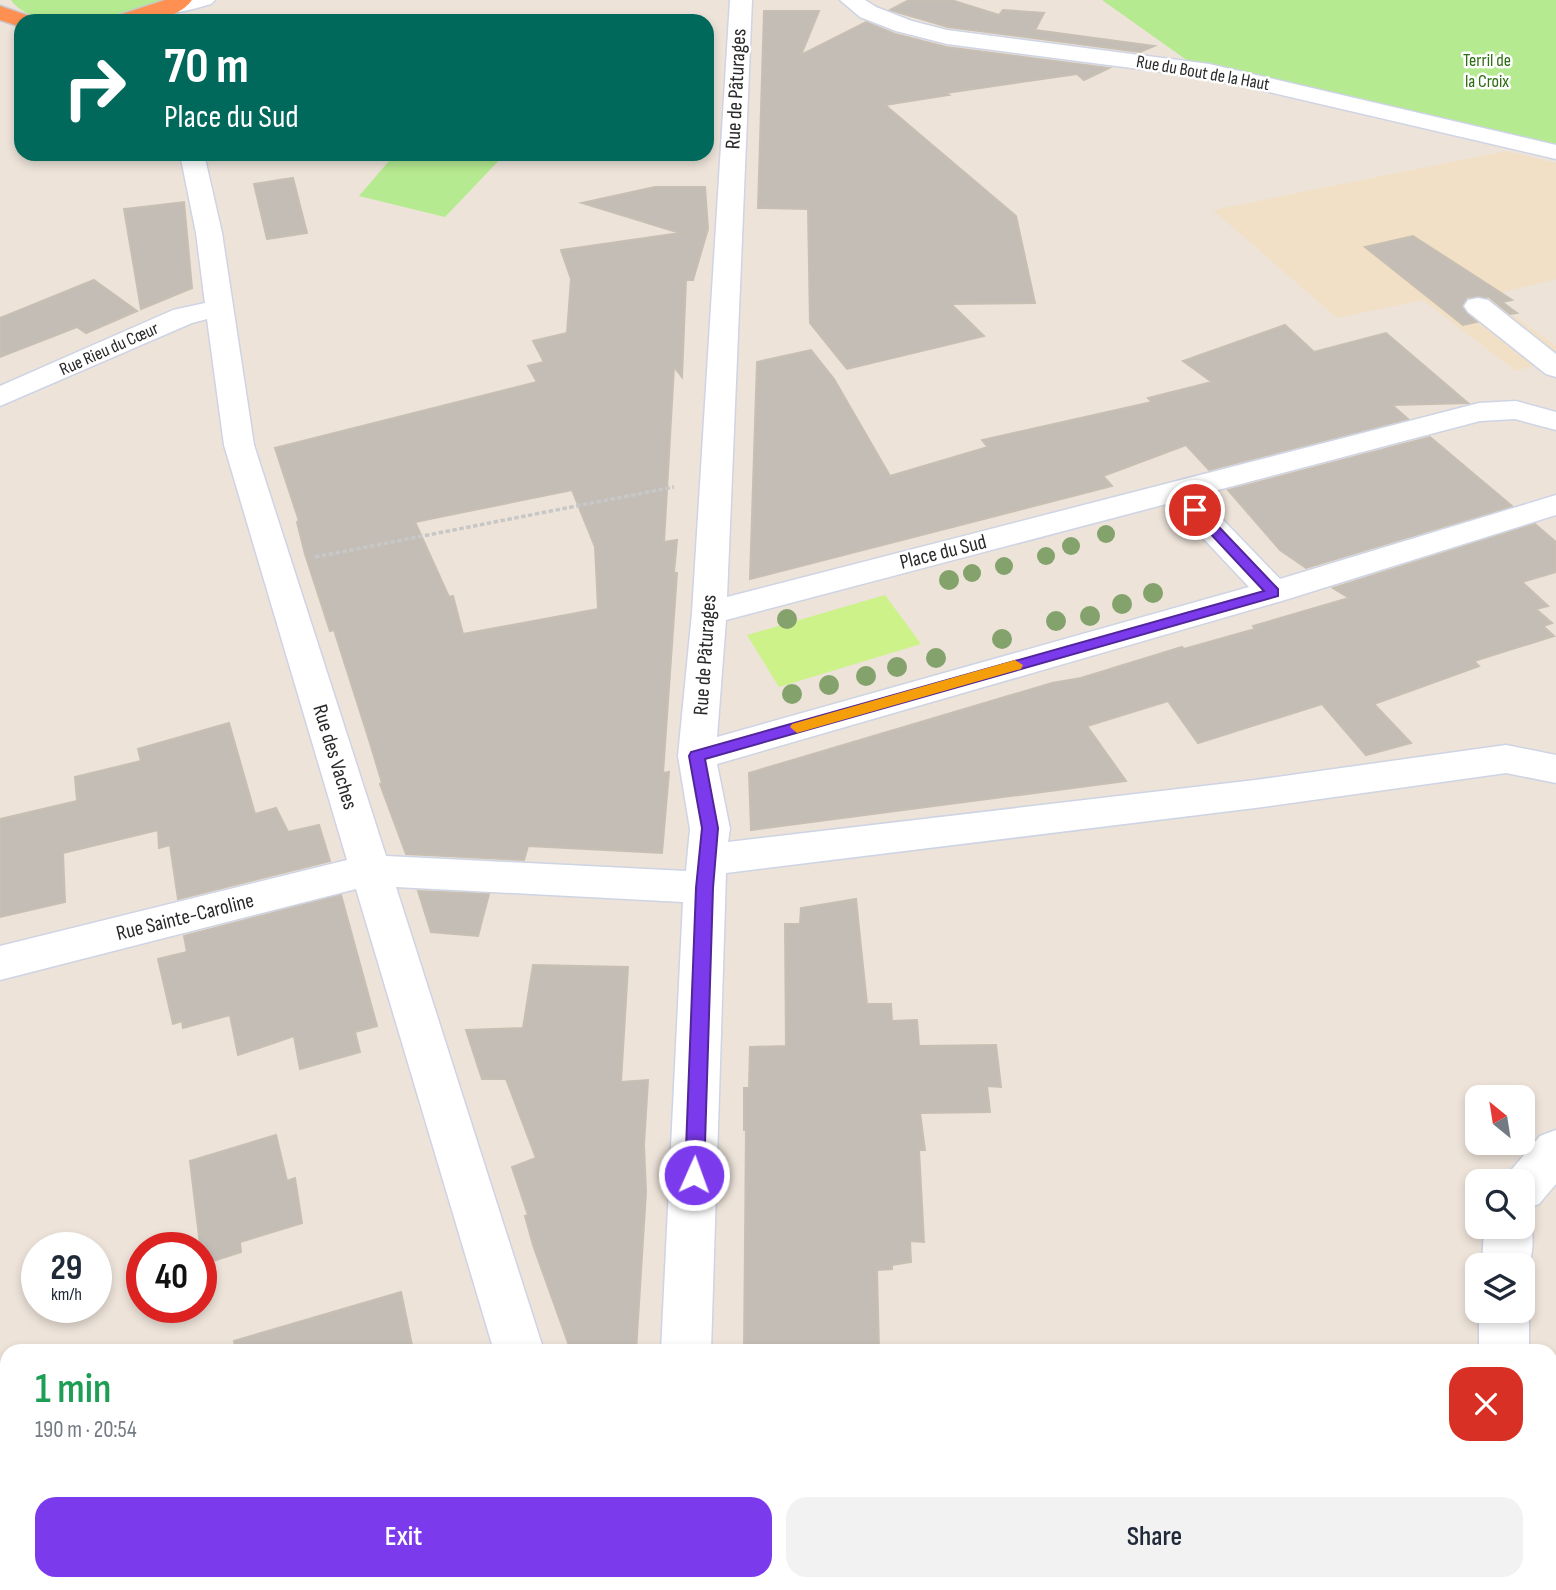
<!DOCTYPE html>
<html lang="en">
<head>
<meta charset="utf-8">
<style>
	:root { --surface:#fff; --page:#f2f2f3; --text:#1f2937; --muted:#747a83; --accent:#7c3aed }
	body { margin:0; font-family:"Sofia Sans Condensed",sans-serif; background:var(--page); color:var(--text); height:100vh; display:flex; flex-direction:column; font-size:26px; white-space:nowrap }
	* { box-sizing:border-box; margin:0 }
	p { font-size:23px; color:var(--muted) }
	.icon { flex:none; width:38px; height:38px; fill:none; stroke:currentColor; stroke-width:2; stroke-linecap:round; stroke-linejoin:round }
	.map { position:relative; flex:1; overflow:hidden }
	.sheet { position:absolute; left:0px; top:1344px; width:1558px; height:247px; display:flex; flex-direction:column; background:var(--surface); border-radius:21px 21px 0 0; box-shadow:0 4px 10px #0003 }
	.sheet>* { flex:none }
	.guide { position:absolute; left:14px; top:14px; width:700px; height:147px; border-radius:21px; box-shadow:0 4px 10px #0003; background:#00695c; color:#fff; overflow:hidden }
	.needle { width:46px; rotate:330deg }
	.buttons { position:absolute; left:1465px; top:1085px; display:grid; gap:14px }
	.buttons a { display:grid; place-items:center; width:70px; height:70px; border-radius:14px; background:var(--surface); box-shadow:0 4px 10px #0003; font-size:35px }
	.speed { position:absolute; left:21px; top:1232px; display:flex; gap:14px; font-size:35px; font-weight:700; text-align:center }
	.speed>* { display:grid; place-content:center; width:91px; height:91px; border-radius:50%; background:var(--surface); box-shadow:0 4px 10px #0003; line-height:1 }
	.speed small { font-size:18px; font-weight:400 }
	.speed .limit { border:10px solid #d22; background:#fff; color:#111 }
	.pin { position:absolute; display:grid; place-items:center; width:60px; height:60px; color:#fff; margin:-30px; border:4px solid #fff; border-radius:50%; box-shadow:0 2px 7px #0007 }
	.me { position:absolute; width:77px; margin:-38px; rotate:2deg; stroke-linejoin:round; filter:drop-shadow(0 0 5px #0008) }
	.turn { display:flex; align-items:center; gap:24px; height:147px; padding:0 35px; font-size:32px }
	.turn .icon { width:91px; height:91px; stroke-width:2.5 }
	.turn b { display:block; font-size:49px; line-height:60px }
	.round { display:grid; place-items:center; flex:none; width:74px; height:74px; border-radius:21px; background:var(--page) }
	.summary { display:flex; align-items:center; justify-content:space-between; height:119px; padding:0 35px }
	h1 { font-size:42px; font-weight:600; line-height:52px; color:#1e9e55 }
	.cta { display:flex; gap:14px; margin-top:auto; padding:14px 35px }
	.cta a { flex:1; height:80px; border-radius:21px; background:var(--accent); color:#fff; font-size:28px; font-weight:600; line-height:80px; text-align:center }
	.cta a+a { background:var(--page); color:var(--text) }
	.map>svg:first-child { display:block }
	.education { fill:#f1e0c6 }
	.green { fill:#b5ea90 }
	.pitch { fill:#cdf28a }
	.building { fill:#c4bdb6; stroke:#c8bfb3; stroke-width:2; fill-rule:evenodd }
	.lines { fill:none; stroke-linecap:round; stroke-linejoin:round }
	.minor-casing { stroke:#ced4e4; stroke-width:3 }
	.highway-casing { stroke:#c7c7c7; stroke-width:3 }
	.path { stroke:#c7c7c7; stroke-width:3.5; stroke-dasharray:4.5 2.5; stroke-linecap:butt }
	.minor { fill:#fff; fill-rule:evenodd }
	.highway { fill:#ff9052; fill-rule:evenodd }
	.tree { fill:#83a26c }
	.route { fill:#7c3aed; stroke:#51269a; stroke-width:2 }
	.slow { fill:#f59e0b }
	.labels { text-anchor:middle; dominant-baseline:central; stroke-width:5; stroke-linejoin:round; paint-order:stroke }
	.far-park-label { font-size:18px; fill:#2c6d12; stroke:#fff }
	.far-street-label { font-size:18px; fill:#292929; stroke:#fff }
	.street-label { font-size:21px; fill:#292929; stroke:#fff }
</style>
</head>
<body>
<div class="map">
<svg width="1556" height="1590" viewBox="0 0 1556 1590">
	<rect width="100%" height="100%" fill="#ede3d9"/>
	<polygon class="education" points="1507,151 1556,163 1556,279 1487,296 1556,346 1556,359 1516,371 1423,300 1337,318 1213,210"/>
	<g class="green">
		<path d="M11 0H163C130 16 36 37 11 0Z"/>
		<polygon points="1102,0 1556,0 1556,157 1205,73"/>
		<polygon points="395,154 505,154 445,217 359,196"/>
	</g>
	<polygon class="pitch" points="885,595 921,644 779,687 747,635"/>
	<g class="building">
		<polygon points="909,0 951,0 999,15 1003,10 1044,13 1035,30 1154,46 1140,52 948,27 890,10"/>
		<polygon points="764,11 819,11 801,55 866,22 895,34 946,47 1109,68 1084,80 1077,74 946,93 949,95 885,105 1016,216 1035,303 951,304 984,336 847,369 810,323 808,209 758,208"/>
		<polygon points="293,178 307,233 267,239 254,184"/>
		<path d="M655 187H705L708 229 693 280H686L682 377 674 367 664 542 677 540 674 573H677L663 773 669 772 662 853 528 846 524 860 406 854 380 784 382 783 370 743 334 630 330 631 305 554 297 522 299 521 275 448 537 382 528 366 544 362 533 341 567 333 571 279 561 250 680 233 582 203ZM572 490 595 547 598 609 463 634 453 596 449 597 415 522Z"/>
		<polygon points="184,202 192,288 141,309 124,209"/>
		<polygon points="1413,236 1512,300 1502,302 1517,313 1510,314 1489,297 1467,297 1462,307 1477,322 1463,325 1365,247"/>
		<polygon points="94,280 137,311 86,333 77,327 0,357 0,318"/>
		<polygon points="1285,325 1314,352 1386,333 1468,403 1392,405 1408,419 1209,470 1186,445 1103,476 1112,486 750,579 757,362 811,350 834,379 890,476 988,447 982,440 1152,402 1148,398 1212,382 1183,361"/>
		<polygon points="1430,437 1512,506 1306,568 1280,550 1228,490"/>
		<polygon points="1535,524 1556,542 1556,572 1522,582 1548,606 1536,609 1552,623 1543,626 1554,636 1474,661 1479,666 1374,704 1411,743 1366,755 1322,704 1198,743 1168,701 1087,726 1126,781 751,830 749,773 1052,683 1081,678 1182,647 1184,649 1255,629 1253,626 1349,598 1333,588"/>
		<polygon points="229,723 255,814 276,808 288,832 319,825 330,861 178,899 170,845 159,848 158,830 63,853 65,902 0,917 0,819 77,801 75,777 141,761 138,749"/>
		<polygon points="418,891 489,894 478,936 431,932"/>
		<polygon points="341,895 377,1026 355,1032 360,1052 300,1069 294,1036 238,1055 230,1015 183,1028 182,1021 173,1024 158,959 187,952 184,936"/>
		<polygon points="856,899 867,1004 891,1004 892,1021 917,1020 919,1046 996,1045 1001,1087 987,1086 990,1112 920,1113 925,1150 919,1150 924,1242 910,1241 911,1262 892,1265 892,1269 877,1270 879,1351 744,1351 746,1130 744,1130 744,1088 749,1088 750,1047 786,1046 785,924 800,924 801,908"/>
		<polygon points="533,965 628,967 621,1082 648,1080 644,1145 646,1192 636,1351 571,1351 533,1245 525,1216 528,1215 512,1167 536,1158 506,1079 482,1079 466,1030 523,1028"/>
		<polygon points="276,1135 287,1181 295,1178 302,1223 240,1242 241,1252 207,1263 204,1244 200,1245 190,1161"/>
		<polygon points="401,1292 412,1345 391,1351 236,1351 234,1341"/>
	</g>
	<g class="lines">
		<defs>
			<g id="minor">
				<path d="M172 0H215L211 4C196 8 177 15 161 12L158 7 161 2Z"/>
				<path d="M730 0H752L727 597 1479 403 1516 401 1556 412V430L1515 419 1480 421 1199 495 1280 579 1556 495V515L1285 600 717 764 730 829 728 842 1255 780 1506 745 1556 755V783L1506 773 1255 808 726 873 711 1351H661L683 902 396 887 544 1351H494L356 889 0 980V946L347 860 224 445 207 319 192 323 0 406V386L173 310 205 303 196 233 180 154H204L222 233 254 445 386 856 686 871 690 829 678 756 692 613ZM1170 503 1249 587 717 737 726 620Z"/>
				<polygon points="840,0 865,0 876,7 912,21 947,30 1209,64 1556,145 1556,159 1209,78 947,44 896,31 860,17"/>
				<polygon points="1478,298 1488,300 1556,354 1556,377 1546,374 1468,312 1464,306 1468,300"/>
				<polygon points="1556,1130 1556,1184 1539,1204 1522,1210 1522,1181 1502,1181 1540,1136"/>
				<path d="M1522 1211C1539 1227 1533 1263 1522 1281V1265H1482L1484 1227H1522Z"/>
				<polygon points="1522,1296 1529,1311 1529,1351 1479,1351 1479,1311 1522,1311"/>
				<rect x="601" y="1584" width="56" height="6"/>
				<polygon points="1491,1584 1547,1584 1548,1590 1492,1590"/>
			</g>
			<g id="highway">
				<path d="M165 0H192C175 23 138 21 113 21L116 16Z"/>
				<polygon points="0,6 29,16 32,21 21,21 21,27 0,20"/>
			</g>
		</defs>
		<use href="#minor" class="minor-casing"/>
		<use href="#highway" class="highway-casing"/>
		<polyline class="path" points="315,557 674,487"/>
		<use href="#minor" class="minor"/>
		<use href="#highway" class="highway"/>
	</g>
	<g class="tree">
		<circle cx="1106" cy="534" r="9"/>
		<circle cx="1071" cy="546" r="9"/>
		<circle cx="1046" cy="556" r="9"/>
		<circle cx="1004" cy="566" r="9"/>
		<circle cx="972" cy="573" r="9"/>
		<circle cx="949" cy="580" r="10"/>
		<circle cx="1153" cy="593" r="10"/>
		<circle cx="1122" cy="604" r="10"/>
		<circle cx="1090" cy="616" r="10"/>
		<circle cx="787" cy="619" r="10"/>
		<circle cx="1056" cy="621" r="10"/>
		<circle cx="1002" cy="639" r="10"/>
		<circle cx="936" cy="658" r="10"/>
		<circle cx="897" cy="667" r="10"/>
		<circle cx="866" cy="676" r="10"/>
		<circle cx="829" cy="685" r="10"/>
		<circle cx="792" cy="694" r="10"/>
	</g>
	<polygon class="route" points="1195,506 1200,507 1278,589 1278,596 705,759 718,828 713,888 704,1175 701,1181 694,1183 687,1181 685,1175 696,888 702,828 689,756 691,752 1264,591 1191,513 1189,510"/>
	<polygon class="slow" points="1015,660 1023,665 1021,669 797,733 790,727 792,724"/>
	<g class="labels">
		<g class="far-park-label">
			<text x="1487" y="60">Terril de<tspan x="1487" dy="21">la Croix</tspan></text>
		</g>
		<g class="far-street-label">
			<text transform="translate(1203 73) rotate(10)">Rue du Bout de la Haut</text>
			<text transform="translate(109 349) rotate(-24)">Rue Rieu du Cœur</text>
		</g>
		<g class="street-label">
			<text transform="translate(736 89) rotate(-87)">Rue de Pâturages</text>
			<text transform="translate(943 552) rotate(-14)">Place du Sud</text>
			<text transform="translate(705 655) rotate(-86)">Rue de Pâturages</text>
			<text transform="translate(335 757) rotate(73)">Rue des Vaches</text>
			<text transform="translate(185 917) rotate(-14)">Rue Sainte-Caroline</text>
		</g>
	</g>
</svg>
<div class="buttons">
<a><svg class="needle" viewBox="-14 -14 28 28"><path d="M0-13l5 13h-10z" fill="#e53935"/><path d="M0 13l5-13h-10z" fill="#747a83"/></svg></a>
<a><svg class="icon" aria-label="search" viewBox="0 0 24 24"><circle cx="10" cy="10" r="6"/><path d="M15 15l6 6"/></svg></a>
<a><svg class="icon" aria-label="layers" viewBox="0 0 24 24"><path d="M12 4l9 5-9 5-9-5zM3 14l9 5 9-5"/></svg></a>
</div>
<div class="speed"><div>29<small>km/h</small></div><div class="limit">40</div></div>
<div class="pin" style="left:1195px;top:510px;background:#d93025"><svg class="icon" aria-label="arrive" viewBox="0 0 24 24"><path d="M6 21V4h12l-3 4 3 4H6"/></svg></div>
<svg class="me" style="left:694px;top:1175px" viewBox="-20 -20 40 40"><circle r="17" fill="#7c3aed" stroke="#fff" stroke-width="3"/><path d="M0-11L8 9 0 5-8 9z" fill="#fff"/></svg>
<div class="guide">
<div class="turn"><svg class="icon" aria-label="right" viewBox="0 0 24 24"><path d="M7 20v-9h11M14 6l5 5-5 5"/></svg><div><b>70 m</b>Place du Sud</div></div>
</div>
<section class="sheet">
<div class="summary"><div><h1>1 min</h1><p>190 m · 20:54</p></div><a class="round" style="background:#d93025;color:#fff"><svg class="icon" aria-label="close" viewBox="0 0 24 24"><path d="M6 6l12 12M18 6L6 18"/></svg></a></div>
<div class="cta"><a>Exit</a><a>Share</a></div>
</section>
</div>
</body>
</html>
